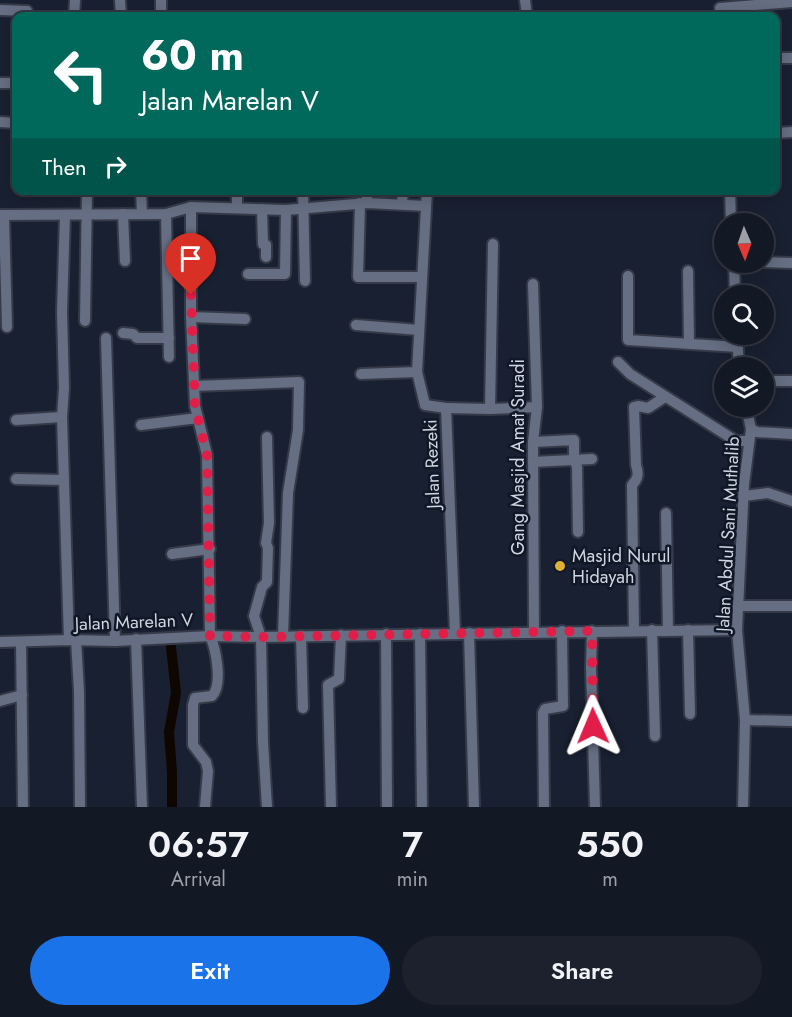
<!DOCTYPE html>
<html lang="en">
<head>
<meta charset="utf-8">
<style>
	:root { --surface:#131825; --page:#1c212d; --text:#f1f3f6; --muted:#9da0a7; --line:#323742; --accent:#1a73e8 }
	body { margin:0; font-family:Jost,sans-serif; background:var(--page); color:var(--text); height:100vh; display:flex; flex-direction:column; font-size:22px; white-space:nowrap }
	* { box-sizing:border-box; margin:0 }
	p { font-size:20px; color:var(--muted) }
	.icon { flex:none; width:33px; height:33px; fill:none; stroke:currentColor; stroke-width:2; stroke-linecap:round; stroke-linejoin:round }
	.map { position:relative; height:807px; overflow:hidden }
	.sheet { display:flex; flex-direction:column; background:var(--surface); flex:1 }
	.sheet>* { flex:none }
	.banner { position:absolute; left:12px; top:12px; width:768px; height:183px; border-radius:12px; box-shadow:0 3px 15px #0003,0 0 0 2px var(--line); background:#00695c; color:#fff; overflow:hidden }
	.needle { width:39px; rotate:178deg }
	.buttons { position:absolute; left:714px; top:213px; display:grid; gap:12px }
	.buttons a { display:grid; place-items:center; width:60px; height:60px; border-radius:50%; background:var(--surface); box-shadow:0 3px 15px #0003,0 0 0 2px var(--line); font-size:30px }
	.pin { position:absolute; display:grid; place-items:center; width:51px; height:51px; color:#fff; margin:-62px -26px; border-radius:50% 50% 50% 0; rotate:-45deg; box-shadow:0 0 6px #0007 }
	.pin .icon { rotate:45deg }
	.me { position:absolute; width:66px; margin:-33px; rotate:359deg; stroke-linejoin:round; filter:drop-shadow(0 0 4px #0008) }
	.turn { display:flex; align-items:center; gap:21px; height:126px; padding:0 30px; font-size:27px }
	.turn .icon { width:78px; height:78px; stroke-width:2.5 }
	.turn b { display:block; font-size:42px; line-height:51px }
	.then { display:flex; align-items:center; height:57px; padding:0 30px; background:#0003; gap:12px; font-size:22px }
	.eta { display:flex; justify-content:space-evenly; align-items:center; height:102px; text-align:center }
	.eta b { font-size:36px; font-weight:600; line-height:42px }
	.button { display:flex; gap:12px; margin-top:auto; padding:12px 30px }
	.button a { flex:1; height:69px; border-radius:36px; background:var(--accent); color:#fff; font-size:24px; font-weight:600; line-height:69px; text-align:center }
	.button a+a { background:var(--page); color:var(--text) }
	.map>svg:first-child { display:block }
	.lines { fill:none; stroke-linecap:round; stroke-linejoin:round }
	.canal { stroke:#0e0600; stroke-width:10 }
	.minor-casing { stroke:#363a48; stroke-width:14 }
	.minor { stroke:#656e82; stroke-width:10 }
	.route { stroke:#e11d48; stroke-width:10; stroke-dasharray:0 18 }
	.poi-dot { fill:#deb133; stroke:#101726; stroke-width:2 }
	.labels { text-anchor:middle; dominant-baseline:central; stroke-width:5; stroke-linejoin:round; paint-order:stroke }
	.street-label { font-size:18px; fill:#d0d6e1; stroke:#101726 }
	.poi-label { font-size:18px; fill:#d0d6e1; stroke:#101726; text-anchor:start }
</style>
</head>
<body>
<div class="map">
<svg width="792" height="807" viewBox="0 0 792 807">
	<rect width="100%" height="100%" fill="#192031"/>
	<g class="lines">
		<polyline class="canal" points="171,647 176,693 169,732 172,772 172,807"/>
		<defs>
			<g id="minor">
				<polyline points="120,0 121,16"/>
				<polyline points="525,0 527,16"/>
				<polyline points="720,8 792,2"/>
				<polyline points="0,10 27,11 29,16"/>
				<polyline points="74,16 75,0"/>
				<polyline points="161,16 161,0"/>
				<polyline points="776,58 792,58"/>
				<polyline points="0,83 16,83"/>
				<polyline points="0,122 16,123"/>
				<polyline points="776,133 792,132"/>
				<polyline points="141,190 142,214"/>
				<polyline points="303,190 305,281"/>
				<polyline points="367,190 367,203"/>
				<polyline points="427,190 417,372 425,405 446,408 455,633"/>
				<polyline points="730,190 731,224"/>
				<polyline points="360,203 358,277 421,277"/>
				<polyline points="402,203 403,190"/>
				<path d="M191 207V317L195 406 207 455 210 636C216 649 223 685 212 696L195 698 193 705V745L206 762 208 771 205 807"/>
				<polyline points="237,207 237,190"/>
				<polyline points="262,209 263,244 266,245 266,257"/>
				<polyline points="123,214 125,261"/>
				<polyline points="166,214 169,357"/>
				<polyline points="0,215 166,214 191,207 286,210 367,203 426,206"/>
				<polyline points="65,215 62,312 64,388 62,417 69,640"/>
				<polyline points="4,216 7,327"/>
				<polyline points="734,262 735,296"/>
				<polyline points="762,262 792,263"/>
				<polyline points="688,271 689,344"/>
				<polyline points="248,274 285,274 286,210"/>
				<polyline points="628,276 628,340 738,347"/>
				<polyline points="533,284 537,407 533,442 534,632"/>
				<polyline points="191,317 245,319"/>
				<polyline points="85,321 87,190"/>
				<polyline points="356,325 419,330"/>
				<polyline points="123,333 133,334 137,338 169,338"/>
				<polyline points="737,334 739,368"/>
				<polyline points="106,338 115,641"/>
				<polyline points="618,362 630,374 736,441 749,441"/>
				<polyline points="361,374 417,372"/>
				<polyline points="764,381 792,381"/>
				<polyline points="194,386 299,382 298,430 288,493 283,636"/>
				<polyline points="446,408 490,409 493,244"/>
				<polyline points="490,409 537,407"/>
				<polyline points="16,420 62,417"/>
				<polyline points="141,425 198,418"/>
				<polyline points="751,429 757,432 792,434"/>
				<polyline points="267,437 269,523 266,543 268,548 267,582 262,587 254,616 261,637 263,742 267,807"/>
				<polyline points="533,442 574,440 574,459 577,467 578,532"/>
				<polyline points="533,462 592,459"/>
				<polyline points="16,479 63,480"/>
				<polyline points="744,496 768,493 792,501"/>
				<polyline points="666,513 668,630"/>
				<polyline points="172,554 210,549"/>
				<polyline points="737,606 792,606"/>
				<polyline points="652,630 655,736"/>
				<polyline points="688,630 690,714"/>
				<polyline points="592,631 591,668 595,807"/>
				<path d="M634 631 632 485C638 479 639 474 636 465L634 407 638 406 648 408 665 397"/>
				<polyline points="469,633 474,807"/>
				<polyline points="386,634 387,807"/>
				<polyline points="420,634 422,807"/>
				<polyline points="301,636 303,708"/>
				<polyline points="136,639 142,807"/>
				<polyline points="76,640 79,691 80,807"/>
				<polyline points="0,642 69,640 115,641 210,636 261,637 737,630"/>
				<polyline points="21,642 23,807"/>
				<polyline points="0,701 22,695"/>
				<polyline points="745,720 792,721"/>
				<polyline points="331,807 328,685 339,679 341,635"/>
				<polyline points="544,807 543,713 545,709 563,706 562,631"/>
				<polyline points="743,807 745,720 737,630 744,484 751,429 746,406"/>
			</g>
		</defs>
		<use href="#minor" class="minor-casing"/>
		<use href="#minor" class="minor"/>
	</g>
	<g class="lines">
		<polyline class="route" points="191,295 195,406 207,455 210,636 261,637 592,631 593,726"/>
	</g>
	<circle class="poi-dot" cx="560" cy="566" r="6"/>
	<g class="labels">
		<g class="street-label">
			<text transform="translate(518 457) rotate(-90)">Gang Masjid Amat Suradi</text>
			<text transform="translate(432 464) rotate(-92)">Jalan Rezeki</text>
			<text transform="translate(728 534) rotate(-87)">Jalan Abdul Sani Muthalib</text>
			<text transform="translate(134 622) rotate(-2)">Jalan Marelan V</text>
		</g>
		<g class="poi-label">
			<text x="572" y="556">Masjid Nurul<tspan x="572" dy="21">Hidayah</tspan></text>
		</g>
	</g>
</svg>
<div class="buttons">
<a><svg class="needle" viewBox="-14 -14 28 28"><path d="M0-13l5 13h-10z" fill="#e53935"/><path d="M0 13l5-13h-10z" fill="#9da0a7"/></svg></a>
<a><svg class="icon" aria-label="search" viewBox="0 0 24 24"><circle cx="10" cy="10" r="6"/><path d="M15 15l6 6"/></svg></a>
<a><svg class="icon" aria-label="layers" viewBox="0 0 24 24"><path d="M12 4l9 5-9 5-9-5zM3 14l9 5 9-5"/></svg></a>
</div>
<div class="pin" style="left:191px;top:295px;background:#d93025"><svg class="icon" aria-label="arrive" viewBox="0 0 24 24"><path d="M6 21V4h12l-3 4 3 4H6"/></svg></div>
<svg class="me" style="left:593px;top:726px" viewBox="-20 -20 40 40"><path d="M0-17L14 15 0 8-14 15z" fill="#e11d48" stroke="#fff" stroke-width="4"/></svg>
<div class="banner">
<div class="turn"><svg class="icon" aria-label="left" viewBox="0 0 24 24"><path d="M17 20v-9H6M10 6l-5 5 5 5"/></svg><div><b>60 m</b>Jalan Marelan V</div></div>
<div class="then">Then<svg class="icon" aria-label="right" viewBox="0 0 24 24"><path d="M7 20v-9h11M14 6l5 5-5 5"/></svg></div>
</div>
</div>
<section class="sheet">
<div class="eta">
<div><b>06:57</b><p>Arrival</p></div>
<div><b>7</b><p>min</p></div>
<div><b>550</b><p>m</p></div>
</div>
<div class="button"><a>Exit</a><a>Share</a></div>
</section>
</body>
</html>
